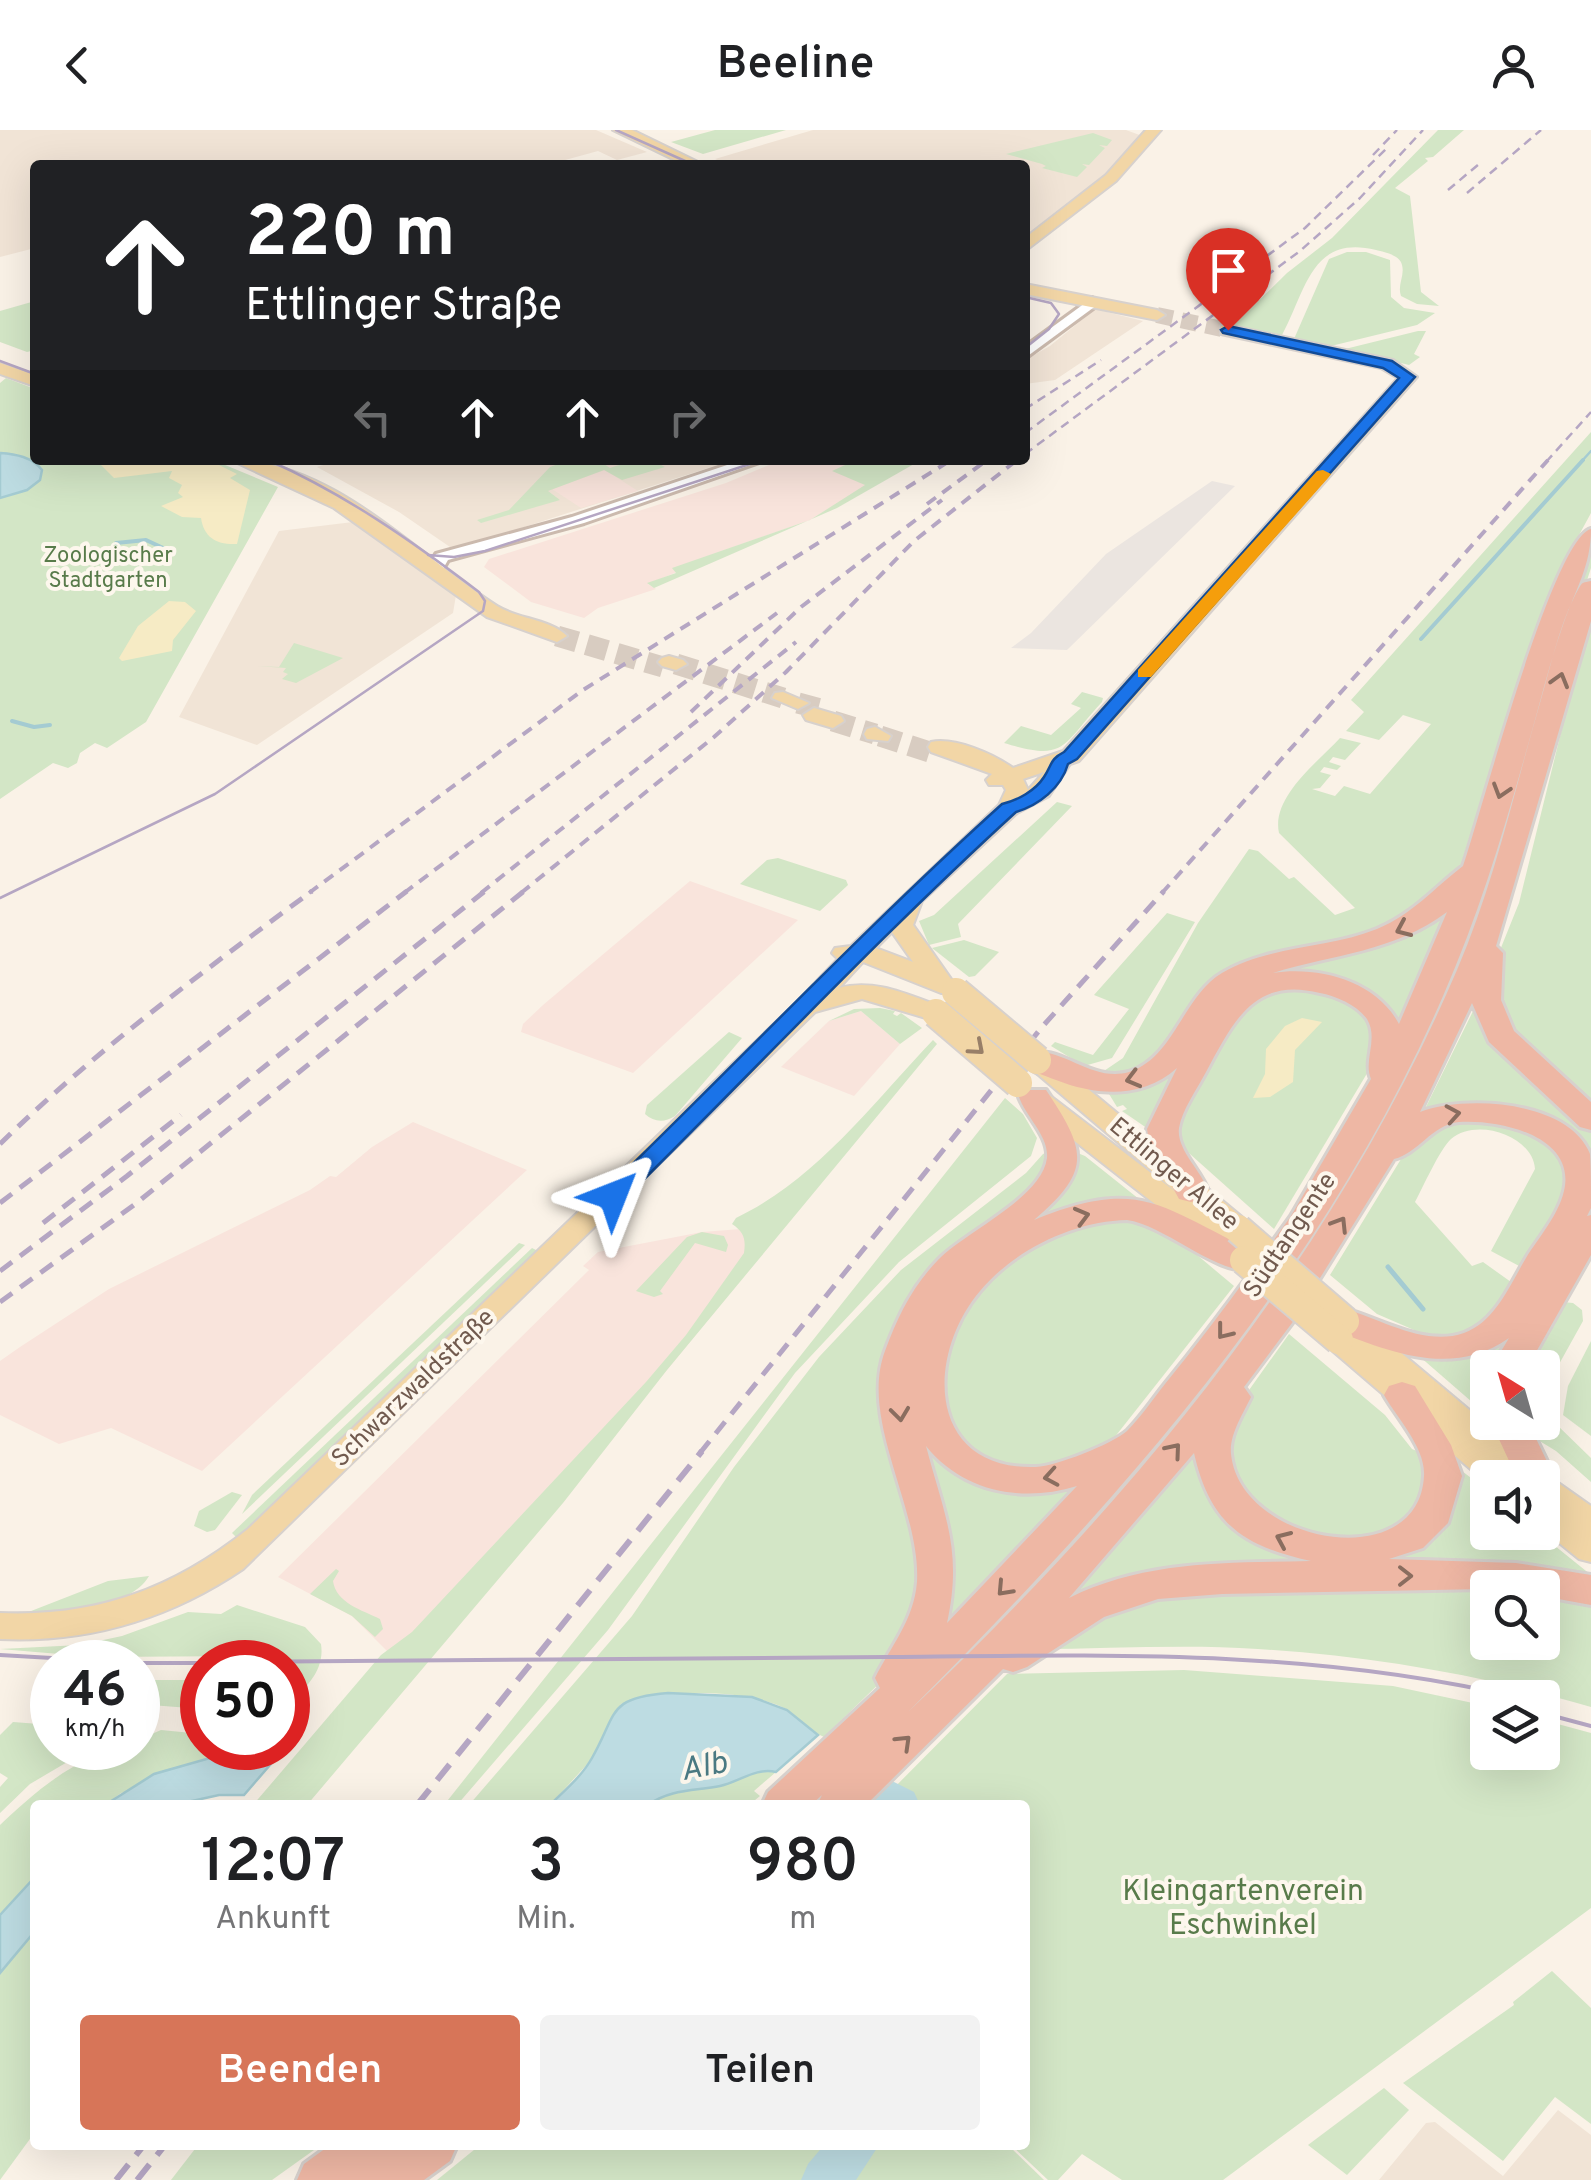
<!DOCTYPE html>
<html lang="de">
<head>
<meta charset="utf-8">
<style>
	:root { --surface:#fff; --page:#f2f2f2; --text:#202124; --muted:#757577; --accent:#d77558 }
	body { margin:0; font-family:Overpass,sans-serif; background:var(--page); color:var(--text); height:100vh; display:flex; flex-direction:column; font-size:38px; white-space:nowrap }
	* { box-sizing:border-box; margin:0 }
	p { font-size:32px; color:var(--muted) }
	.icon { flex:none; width:55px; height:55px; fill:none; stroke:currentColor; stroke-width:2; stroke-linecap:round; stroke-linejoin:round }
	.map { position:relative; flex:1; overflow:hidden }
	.panel { position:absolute; left:30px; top:1670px; width:1000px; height:350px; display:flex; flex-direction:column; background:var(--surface); border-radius:10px; box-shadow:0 10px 40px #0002 }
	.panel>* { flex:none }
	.banner { position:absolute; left:30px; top:30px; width:1000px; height:305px; border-radius:10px; box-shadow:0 10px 40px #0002; background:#202124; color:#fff; overflow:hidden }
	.needle { width:65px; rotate:323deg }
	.fabs { position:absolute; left:1470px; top:1220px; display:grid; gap:20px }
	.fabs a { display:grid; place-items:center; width:90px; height:90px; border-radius:10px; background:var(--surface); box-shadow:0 10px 40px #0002; font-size:50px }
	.speed { position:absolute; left:30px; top:1510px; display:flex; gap:20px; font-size:50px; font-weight:700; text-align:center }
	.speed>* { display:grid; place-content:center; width:130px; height:130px; border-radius:50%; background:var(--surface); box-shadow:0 10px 40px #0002; line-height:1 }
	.speed small { font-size:25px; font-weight:400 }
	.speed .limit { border:15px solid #d22; background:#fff; color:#111 }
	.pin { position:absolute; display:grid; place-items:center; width:85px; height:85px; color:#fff; margin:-102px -42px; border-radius:50% 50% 50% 0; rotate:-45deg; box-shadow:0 0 10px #0007 }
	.pin .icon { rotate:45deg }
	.me { position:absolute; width:110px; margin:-55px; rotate:45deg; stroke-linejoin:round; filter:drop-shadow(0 0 8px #0008) }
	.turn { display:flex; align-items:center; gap:35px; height:210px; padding:0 50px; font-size:45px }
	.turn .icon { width:130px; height:130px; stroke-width:2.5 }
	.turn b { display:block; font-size:70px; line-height:85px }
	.lanes { display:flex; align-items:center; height:95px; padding:0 50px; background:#0003; justify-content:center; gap:50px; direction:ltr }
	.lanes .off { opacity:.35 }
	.eta { display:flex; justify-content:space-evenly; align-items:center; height:170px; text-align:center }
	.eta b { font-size:60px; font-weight:600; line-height:70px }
	.button { display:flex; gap:20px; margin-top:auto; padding:20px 50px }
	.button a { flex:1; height:115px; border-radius:10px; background:var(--accent); color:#fff; font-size:40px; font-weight:600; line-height:115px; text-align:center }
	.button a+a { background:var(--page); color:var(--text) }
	header { display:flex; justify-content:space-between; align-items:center; height:130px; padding:0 50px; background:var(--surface); font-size:45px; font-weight:600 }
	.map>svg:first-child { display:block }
	.residential { fill:#f1e4d6 }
	.commercial { fill:#f9e4dc }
	.industrial { fill:#ebe5e0 }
	.green { fill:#d3e6c6; fill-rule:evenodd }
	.sand { fill:#f6ebc5 }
	.water { fill:#bddce2; stroke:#a4cbd2; stroke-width:2.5 }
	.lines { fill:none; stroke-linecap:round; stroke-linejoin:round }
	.stream-far2 { stroke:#a4cbd2; stroke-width:2.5 }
	.stream-far1 { stroke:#a4cbd2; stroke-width:4 }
	.stream { stroke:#a4cbd2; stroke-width:5 }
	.river { fill:#bddce2; fill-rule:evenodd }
	.major-tunnel-far1 { stroke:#d8ccc1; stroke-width:16; stroke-dasharray:16 9; stroke-linecap:butt }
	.major-tunnel { stroke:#d8ccc1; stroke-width:21; stroke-dasharray:21 10; stroke-linecap:butt }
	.minor-casing { stroke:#cbbaae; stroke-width:6 }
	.major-casing { stroke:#d7d1cd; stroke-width:4 }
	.highway-casing { stroke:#d7d1cd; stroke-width:6 }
	.minor { fill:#fff; fill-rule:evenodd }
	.major { fill:#f2d6a6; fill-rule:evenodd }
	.highway { fill:#eeb7a4; fill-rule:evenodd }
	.tram-far1 { stroke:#b5a6c3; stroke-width:2.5 }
	.tram { stroke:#b5a6c3; stroke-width:4 }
	.rail-far3 { stroke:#b5a6c3; stroke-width:2.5; stroke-dasharray:9 6; stroke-linecap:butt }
	.rail-far2 { stroke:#b5a6c3; stroke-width:4; stroke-dasharray:11 8; stroke-linecap:butt }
	.rail-far1 { stroke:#b5a6c3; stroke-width:5; stroke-dasharray:15 10; stroke-linecap:butt }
	.rail { stroke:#b5a6c3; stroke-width:6; stroke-dasharray:20 12; stroke-linecap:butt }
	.major-bridge-casing { stroke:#d7d1cd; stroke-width:32; stroke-linecap:butt }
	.major-bridge { stroke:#f2d6a6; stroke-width:28 }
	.oneway { stroke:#8a6d5f }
	.oneway2 { stroke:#987f68 }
	.route { fill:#1a73e8; stroke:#114b97; stroke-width:2.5 }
	.slow { fill:#f59e0b }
	.labels { text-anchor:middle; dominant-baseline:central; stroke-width:8; stroke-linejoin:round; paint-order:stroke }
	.far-park-label { font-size:22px; fill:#587b4a; stroke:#fdf7ed }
	.street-label { font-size:25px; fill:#715a4e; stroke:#fdf7ed }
	.near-park-label { font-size:30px; fill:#587b4a; stroke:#fdf7ed }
	.near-water-label { font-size:32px; font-style:italic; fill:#4a7982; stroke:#fdf7ed }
</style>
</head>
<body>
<header><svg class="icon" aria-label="back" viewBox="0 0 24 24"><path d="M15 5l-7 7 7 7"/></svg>Beeline<svg class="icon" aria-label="person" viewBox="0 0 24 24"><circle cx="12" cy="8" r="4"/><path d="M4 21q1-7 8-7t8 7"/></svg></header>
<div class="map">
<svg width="1591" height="2050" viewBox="0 0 1591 2050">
	<rect width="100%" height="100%" fill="#faf2e7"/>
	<g class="residential">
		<polygon points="0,0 596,0 647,22 617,30 598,21 547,35 35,35 35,118 0,127"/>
		<polygon points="813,0 1126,0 1145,7 1105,48 1025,109 1025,35 728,35 715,29"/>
		<polygon points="1095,179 1143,191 1055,250 1025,254 1025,230 1050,216"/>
		<polygon points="339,330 733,330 465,416 450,417 399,382 317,337"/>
		<polygon points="353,392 456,465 453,483 257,615 179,587 279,401"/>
		<polygon points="1558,1980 1591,2005 1591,2050 1379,2050 1426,1993 1435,1992 1503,2046"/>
	</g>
	<g class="commercial">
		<polygon points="781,330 842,330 883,346 810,390 674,438 677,442 648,454 656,459 598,478 584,488 531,472 484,437 489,429 726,353"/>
		<polygon points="605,340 638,361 581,378 552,359"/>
		<polygon points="690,751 798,790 633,943 521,902 523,894 543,875"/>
		<polygon points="861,881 900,914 854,966 781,937 829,891"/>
		<polygon points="413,992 527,1040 202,1341 111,1298 59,1314 0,1285 0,1231 20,1217 109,1159 310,1060 330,1046 336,1047 372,1017"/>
		<polygon points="741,1099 769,1115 667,1240 422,1520 387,1521 352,1486 278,1447 589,1140 583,1136 598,1122 702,1102"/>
	</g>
	<polygon class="industrial" points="1212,351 1235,356 1067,520 1011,518 1031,503 1106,424"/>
	<g class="green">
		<polygon points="715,0 786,0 703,24 671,12"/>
		<path d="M1438 0H1464L1433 27 1425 28 1428 31 1395 58 1410 66 1421 162 1439 176 1417 174 1401 166C1397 155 1405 146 1402 135 1400 125 1384 122 1376 120 1311 104 1306 161 1282 205L1234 195 1287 143 1332 108Z"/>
		<polygon points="1093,3 1112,10 1107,16 1099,15 1105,18 1089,35 1082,34 1087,37 1077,47 1042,38 1046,36 1042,34 1006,24"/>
		<polygon points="1347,122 1366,122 1390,130 1391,167 1404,178 1435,183 1417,195 1331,216 1294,209 1329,129"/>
		<polygon points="35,171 35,220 27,222 0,212 0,181"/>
		<polygon points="1418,201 1426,201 1414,224 1420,227 1409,235 1345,219"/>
		<polygon points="6,248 35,259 35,330 213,330 278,357 146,592 107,618 95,613 80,623 77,633 68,638 53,633 0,669 0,253"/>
		<path d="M1591 302V383L1560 440 1532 507 1459 741 1412 788 1207 857 1192 874 1167 921 1135 946 1101 943 1123 928 1198 793 1249 719 1258 721 1289 749 1294 747 1335 785 1355 778 1279 703C1271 667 1318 632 1340 608L1361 613 1345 630 1333 627 1329 632 1341 636 1337 640 1324 637 1320 642 1331 645 1320 658 1312 659 1335 666 1344 656 1370 664 1431 594 1403 585 1379 610 1346 601 1364 582 1351 570Z"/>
		<path d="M569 330H598L610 338C630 331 646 325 665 337L622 350 604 340 548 361 560 370 481 393 477 390 509 380 550 337Z"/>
		<polygon points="856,330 921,330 837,378 654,458 647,453 676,443 672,438 810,390 865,355 832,341"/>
		<polygon points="1591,424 1591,438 1459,843 1398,971 1307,1124 1155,1327 1025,1471 1015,1465 1348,1041"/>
		<polygon points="1591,497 1591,977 1509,905 1492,840 1519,773 1568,574"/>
		<polygon points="294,513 343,528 296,553 282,549 288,544 283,542 286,538 257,536 279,537"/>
		<path d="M1082 562 1103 568 1102 572C1061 616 1067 632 1004 613L1021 596 1051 605 1081 578 1071 574Z"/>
		<polygon points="1057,672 1072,676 958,794 961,807 929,815 919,791 934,785"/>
		<polygon points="778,728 846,750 848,755 820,781 740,754 767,730"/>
		<polygon points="1447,782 1399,895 1370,868 1259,850 1154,1003 1122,981 1127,979 1123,975 1117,977 1106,959 1123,958 1234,853"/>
		<polygon points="1167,783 1195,792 1112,928 1084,936 1051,916 1055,912 1093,925 1129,879 1094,865"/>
		<polygon points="964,810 999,822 975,846 969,847 932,818"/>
		<polygon points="1281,856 1328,860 1368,881 1381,920 1274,1099 1172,1008 1231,883"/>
		<polygon points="1475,877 1591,1002 1591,1082 1549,1148 1591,1056 1589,1039 1558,1002 1423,983"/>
		<polygon points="880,878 895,881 893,884 897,886 901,883 922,898 900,914 861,881 829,891 854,879"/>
		<path d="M729 902 742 908 675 986C664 993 654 992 645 984L647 975Z"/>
		<path d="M933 910 937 914 667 1240 563 1373 307 1675H253L381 1525 412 1502 646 1252 686 1205 744 1123C746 1109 744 1102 732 1094L736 1088C817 1049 872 974 933 910Z"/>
		<polygon points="1005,968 1023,984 1037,1008 1031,1026 899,1132 795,1243 608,1500 457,1675 444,1675"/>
		<path d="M1452 988 1519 993 1566 1026 1569 1066 1521 1137 1491 1121 1535 1039C1533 1006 1477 987 1451 1009 1440 1019 1423 1057 1415 1072L1472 1136 1483 1132 1511 1152 1502 1177 1464 1207 1417 1210 1414 1200 1377 1184 1330 1145 1409 1016Z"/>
		<path d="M1054 1019 1052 1040 905 1188 926 1449 889 1544 824 1607C810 1601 799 1587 786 1579 746 1558 663 1559 621 1574L591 1630 550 1675H469L632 1486 734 1337 819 1227 901 1140 1026 1043 1043 1024Z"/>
		<path d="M1070 1020 1085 1026 1149 1077C1090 1076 1048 1080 998 1117 927 1169 861 1312 982 1350 1017 1360 1047 1352 1079 1351L940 1497C944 1469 952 1443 947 1414 935 1346 886 1279 914 1208 923 1185 938 1161 955 1144 991 1108 1069 1078 1070 1020Z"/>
		<polygon points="1125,1085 1184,1114 1234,1156 1114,1308 1068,1338 997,1340 943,1300 938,1225 997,1134 1068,1095"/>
		<polygon points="702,1102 724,1106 728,1115 726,1122 695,1113 660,1161 663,1164 654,1167 636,1161 687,1107"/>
		<polygon points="519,1113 525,1115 242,1384 252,1365"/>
		<polygon points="532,1118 542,1123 240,1411 232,1403"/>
		<polygon points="1563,1172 1573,1173 1582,1180 1583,1191 1543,1263 1542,1238 1519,1238"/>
		<polygon points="1523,1176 1500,1237 1488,1238 1487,1285 1419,1226"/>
		<polygon points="1289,1204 1385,1285 1412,1319 1431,1327 1412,1396 1326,1416 1232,1362 1227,1291"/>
		<polygon points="1591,1211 1591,1306 1563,1285 1568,1256"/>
		<polygon points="1543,1275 1554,1292 1591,1328 1591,1352 1556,1321 1523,1301 1519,1293 1542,1292"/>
		<polygon points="1198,1321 1217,1374 1383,1428 1454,1335 1487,1360 1488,1402 1539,1403 1591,1445 1546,1443 1068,1471"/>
		<polygon points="232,1362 242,1365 215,1400 207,1402 194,1396 199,1381"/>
		<path d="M336 1439 339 1441 333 1451C336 1473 362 1480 380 1489L383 1499 375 1507 352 1486 310 1464Z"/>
		<path d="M149 1446C128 1481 63 1479 26 1483L108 1451Z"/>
		<path d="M1535 1455 1591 1467V1577C1483 1545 1371 1526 1258 1519 1184 1514 1109 1519 1035 1519L1152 1464ZM1488 1458H1542V1512H1488Z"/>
		<path d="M237 1475 305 1497 321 1514C325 1539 307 1559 288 1571V1532H278V1526L95 1527 0 1519 80 1515 122 1506 188 1482 221 1484Z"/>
		<polygon points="1184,1540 1393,1556 1487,1576 1488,1622 1542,1622 1543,1590 1591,1603 1591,1778 1223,2050 1122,2050 1082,2024 1058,2050 1048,2050 1011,2015 1025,2015 1025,1675 877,1675 1007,1544"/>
		<polygon points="138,1550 202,1550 202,1579 138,1574"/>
		<polygon points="13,1592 52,1595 52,1618 91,1618 30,1654 0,1683 0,1657 8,1648 0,1643 0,1605"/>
		<path d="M161 1600 202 1604V1618H283L276 1628 260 1627 121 1663 105 1675H35V1747L0 1785V1695C37 1660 84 1618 138 1618V1610Z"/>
		<path d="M767 1639 776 1642 754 1661 760 1666 749 1675H648C670 1659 695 1661 720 1656 736 1653 750 1643 767 1639Z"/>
		<polygon points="35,1801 35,2002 0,2050 0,1843"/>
		<polygon points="1552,1841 1591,1878 1591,1994 1555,1967 1503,2031 1403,1953 1514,1875 1513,1872"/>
		<polygon points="1384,1958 1409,1980 1347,2045 1308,2015"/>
		<polygon points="198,2015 321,2015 272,2050 171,2050"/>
		<polygon points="480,2015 1008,2015 1044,2050 437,2050"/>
	</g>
	<g class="sand">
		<path d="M96 330H209L237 344 230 348 250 360 237 414C217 415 204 408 201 388L182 387 161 376 183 367 178 363 182 355 169 348 172 341 114 348Z"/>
		<polygon points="169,471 185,472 196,481 173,510 172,521 122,531 119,528 138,496"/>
		<polygon points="1302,888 1322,892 1295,920 1293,952 1270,967 1253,968 1265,944 1266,919 1285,896"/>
	</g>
	<g class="water">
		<path d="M0 323C16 324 32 327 42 340L40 350 27 360 0 368Z"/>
		<path d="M668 1563 752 1567 787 1580 818 1605 776 1642C756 1637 739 1652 720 1656 695 1661 670 1659 648 1675H550C565 1660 582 1646 592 1628 618 1582 607 1568 668 1563Z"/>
		<polygon points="210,1628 276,1628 244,1665 219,1665 174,1675 105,1675 154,1644"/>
		<polygon points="35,1747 35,1801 0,1843 0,1785"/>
	</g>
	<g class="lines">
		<polyline class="stream-far2" points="1581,332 1591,321"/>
		<g class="stream-far1">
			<polyline points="116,413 146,410 174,423"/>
			<polyline points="1421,509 1583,330"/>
			<polyline points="12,591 34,597 50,595"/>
		</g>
		<polyline class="stream" points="1388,1137 1423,1179"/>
		<g class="river">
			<polygon points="886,1648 914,1662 920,1675 869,1675 865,1666 871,1653"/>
			<polygon points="824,2015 879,2015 856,2050 801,2050 808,2034"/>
		</g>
		<polyline class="major-tunnel-far1" points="1157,185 1227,200"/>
		<g class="major-tunnel">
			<polyline points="557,506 663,537"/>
			<polyline points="676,534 783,568"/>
			<polyline points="798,573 821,579"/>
			<polyline points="833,591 875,604"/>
			<polyline points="880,606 933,623"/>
		</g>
		<defs>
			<g id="minor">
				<polygon points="1092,168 1099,172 1097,175 1025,228 1025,217"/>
				<polygon points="742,330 765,330 584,393 448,430 440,444 426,441 436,424 572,387"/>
			</g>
			<g id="major">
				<polygon points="613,0 632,0 704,35 685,35"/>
				<polygon points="1146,0 1161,0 1116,51 1025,121 1025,108 1106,45"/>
				<polygon points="1025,154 1157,180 1165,185 1157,190 1025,164"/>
				<path d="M1227 195 1393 230 1417 247 1079 631 1070 634 1049 666 1017 683 922 771 913 795 951 849 963 858 959 863H941L863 832 839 858C876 848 910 866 945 878L949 883 945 888 936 891 862 869 815 882 243 1439C169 1489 90 1513 0 1509V1483C96 1487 173 1459 248 1399L797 872 838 829 832 823 835 818 851 816 999 675 1006 660 1003 655H989L986 650 992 644 931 622 928 617 931 612C955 607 993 624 1013 638L1063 621 1398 248 1381 238 1221 204V196ZM1044 642 1028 660 1023 649ZM892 802 913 832 876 818Z"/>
				<polygon points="0,233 35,245 35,256 0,244"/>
				<path d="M231 330C332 330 417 425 497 476 518 489 550 489 567 506L557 512 487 487 334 378Z"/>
				<polygon points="669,526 683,530 687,534 676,540 662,536 658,532 662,528"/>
				<polygon points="783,562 809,573 798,579 772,568 775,563"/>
				<polygon points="814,578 841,586 844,591 833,598 806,590 803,585"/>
				<polygon points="875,597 891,606 888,611 867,609 864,604 867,599"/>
				<polygon points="1037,922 1046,924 1248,1092 1252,1099 1248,1106 1236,1108 1244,1118 1240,1125 1220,1125 1026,973 1022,967 1026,961 1044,961 1181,1066 1028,936 1024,930 1028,924"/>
				<polygon points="1346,1182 1356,1185 1547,1345 1591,1376 1591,1432 1579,1429 1542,1399 1542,1348 1488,1348 1488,1354 1328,1217 1324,1210 1328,1203 1337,1200 1331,1192 1336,1185"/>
			</g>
			<g id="highway">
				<path d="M1591 399C1591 435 1576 459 1564 492 1554 520 1546 549 1538 579 1511 676 1484 773 1443 866 1323 1142 1119 1371 908 1582 1132 1371 1336 1124 1457 840 1494 754 1514 662 1540 573 1551 536 1560 491 1579 458 1583 451 1583 453 1591 451V491L1496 816 1503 823 1501 870 1514 901 1591 972V1000L1580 997 1489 912 1472 873 1420 982C1464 965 1569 970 1590 1024 1591 1038 1591 1063 1591 1078L1587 1086 1591 1085V1125L1527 1238H1491L1509 1208C1452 1248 1391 1222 1333 1200L1327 1191 1333 1182 1345 1179C1381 1189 1425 1217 1464 1203 1495 1192 1510 1155 1526 1128 1539 1107 1558 1086 1564 1061 1577 1006 1499 989 1459 992 1431 995 1419 1023 1394 1029L1292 1193 1244 1257 1251 1267C1243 1284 1229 1305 1231 1324 1240 1414 1419 1446 1424 1346 1426 1318 1397 1288 1384 1265L1389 1256 1402 1252 1415 1256 1451 1315 1462 1346 1448 1393 1423 1418 1389 1429 1516 1433 1591 1445V1475L1542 1466V1458L1222 1464 1158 1469 1104 1487 1027 1537 1013 1542 1003 1539 866 1675H817L822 1665 811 1675H762L768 1662 880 1558 875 1548C891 1516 914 1490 917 1452 921 1379 859 1290 885 1221 898 1186 912 1157 938 1130 965 1102 1042 1068 1047 1028 1049 1006 1026 987 1019 967L1024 960H1046C1086 1020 1093 1040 1034 1090 1143 1045 1162 1079 1256 1122L1260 1129 1291 1086 1371 949C1363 930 1379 909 1367 889 1357 875 1336 866 1320 863 1254 846 1233 892 1206 942 1197 959 1182 980 1179 998 1176 1020 1202 1041 1208 1061L1203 1069 1191 1072 1179 1069 1150 1016 1147 999 1177 938C1142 969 1097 966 1056 950 1043 945 1029 941 1021 930L1026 923C1061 914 1091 953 1129 942 1174 928 1183 866 1222 843 1269 815 1328 819 1377 799 1413 784 1434 758 1463 736 1480 688 1553 408 1591 399ZM1447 782 1399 894C1376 851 1319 836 1273 843 1334 824 1394 822 1447 782ZM1127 1090C1165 1095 1221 1148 1253 1139 1225 1178 1196 1216 1165 1254 1153 1269 1141 1287 1127 1301 1112 1314 1057 1336 1036 1337 927 1341 925 1226 980 1161 1014 1120 1074 1091 1127 1090ZM926 1316C963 1362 1022 1373 1077 1356L947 1493C963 1420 944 1385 926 1316ZM1194 1323C1210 1394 1243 1416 1311 1431 1229 1433 1145 1430 1069 1468Z"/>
				<polygon points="1491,1292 1528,1292 1555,1348 1549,1358 1542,1360 1542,1348 1517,1348"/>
				<polygon points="330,2015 457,2015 450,2031 424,2050 297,2050 304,2034"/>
			</g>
		</defs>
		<use href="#minor" class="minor-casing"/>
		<use href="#major" class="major-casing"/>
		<use href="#highway" class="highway-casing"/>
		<use href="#minor" class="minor"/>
		<use href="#major" class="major"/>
		<use href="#highway" class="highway"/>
		<g class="tram-far1">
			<polyline points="616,0 694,35"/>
			<polyline points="1025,167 1051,173 1059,184 1049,199 1025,218"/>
			<polyline points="0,231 35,244"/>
			<polyline points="428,425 454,427 485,421 762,330"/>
			<path d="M0 768 215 664 483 481 485 471 479 462C412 411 345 364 268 330"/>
		</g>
		<g class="tram">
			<polyline points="0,1525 121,1532"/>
			<path d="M220 1532C442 1530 664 1529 886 1527 1099 1525 1311 1518 1519 1568"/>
			<polyline points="138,1533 202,1533"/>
			<polyline points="1542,1583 1591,1596"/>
		</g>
		<g class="rail-far3">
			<polyline points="1373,25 1397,0"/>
			<polyline points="1448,60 1479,34"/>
			<polyline points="1467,63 1541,0"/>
			<polyline points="1025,279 1101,230"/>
			<polyline points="1025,303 1305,98 1387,18"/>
			<polyline points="1025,324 1300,121 1360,68 1423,0"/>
			<polyline points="947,332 951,330"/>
			<polyline points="984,332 987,330"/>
			<polyline points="1014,332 1017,330"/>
			<polyline points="1546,332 1591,282"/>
		</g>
		<g class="rail-far2">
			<polyline points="927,374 987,330"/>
			<polyline points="691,582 801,477 942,370"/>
			<polyline points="309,763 583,560 951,330"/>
			<polyline points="404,763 777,483"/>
			<polyline points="481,763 796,512"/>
			<polyline points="521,763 714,607 786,542 914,411 1017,330"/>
			<polyline points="1162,763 1548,330"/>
		</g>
		<g class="rail-far1">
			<path d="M0 1014C97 919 204 841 312 761"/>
			<polyline points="0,1073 407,761"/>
			<polyline points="43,1093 181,985"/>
			<polyline points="0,1141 127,1046 485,761"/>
			<polyline points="0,1172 134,1075 524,761"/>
			<polyline points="700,1323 1042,897 1164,761"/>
		</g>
		<g class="rail">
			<polyline points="417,1675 702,1321"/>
			<polyline points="116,2050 144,2015"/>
			<polyline points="137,2050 165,2015"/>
		</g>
		<defs>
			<g id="major-bridge">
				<polyline points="956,862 1037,930"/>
				<polyline points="936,883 1018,953"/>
				<polyline points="1238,1099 1345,1191"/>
				<polyline points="1244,1130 1339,1210"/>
			</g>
		</defs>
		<use href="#major-bridge" class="major-bridge-casing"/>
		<use href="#major-bridge" class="major-bridge"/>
	</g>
	<defs><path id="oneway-chevron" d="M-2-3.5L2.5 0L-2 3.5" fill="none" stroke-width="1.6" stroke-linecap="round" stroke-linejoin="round" transform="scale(2.5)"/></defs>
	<g class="oneway">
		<use href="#oneway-chevron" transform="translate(1560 550) rotate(-74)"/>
		<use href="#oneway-chevron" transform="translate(1501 661) rotate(107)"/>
		<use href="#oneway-chevron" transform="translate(1403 799) rotate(156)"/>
		<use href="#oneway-chevron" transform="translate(1133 949) rotate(165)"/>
		<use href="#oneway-chevron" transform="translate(1453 984) rotate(-10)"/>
		<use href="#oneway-chevron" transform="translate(1082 1086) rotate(-15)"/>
		<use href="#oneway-chevron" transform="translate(1340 1094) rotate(-58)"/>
		<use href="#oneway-chevron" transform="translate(1224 1202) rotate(128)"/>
		<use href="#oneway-chevron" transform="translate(900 1284) rotate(83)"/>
		<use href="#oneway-chevron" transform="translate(1174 1320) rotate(-50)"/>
		<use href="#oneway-chevron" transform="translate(1051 1347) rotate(170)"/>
		<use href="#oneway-chevron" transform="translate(1283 1409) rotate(-156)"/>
		<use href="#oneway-chevron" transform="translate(1405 1446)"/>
		<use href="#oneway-chevron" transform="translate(1004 1459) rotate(133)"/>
		<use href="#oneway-chevron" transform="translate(904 1612) rotate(-44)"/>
	</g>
	<use class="oneway2" href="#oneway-chevron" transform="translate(977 918) rotate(41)"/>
	<path class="route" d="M1228 196 1392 231 1415 247 1077 629 1068 634C1061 658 1039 675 1016 682 879 807 753 942 621 1072H605L602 1066 605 1061C738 932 865 798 1002 674 1018 670 1035 661 1044 647 1052 635 1050 629 1064 622L1399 248 1383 238 1223 203 1221 200Z"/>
	<polygon class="slow" points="1323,340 1331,344 1328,348 1151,547 1138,547 1138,540 1317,341"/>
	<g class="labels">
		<g class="far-park-label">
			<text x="108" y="426">Zoologischer<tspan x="108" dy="25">Stadtgarten</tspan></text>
		</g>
		<g class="street-label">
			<text transform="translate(1173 1045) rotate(40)">Ettlinger Allee</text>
			<text transform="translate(1291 1106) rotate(-56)">Südtangente</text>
			<text transform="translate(414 1259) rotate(-44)">Schwarzwaldstraße</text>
		</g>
		<g class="near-park-label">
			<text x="1243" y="1762">Kleingartenverein<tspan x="1243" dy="34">Eschwinkel</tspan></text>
		</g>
		<g class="near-water-label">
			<text transform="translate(704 1638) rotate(-11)">Alb</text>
		</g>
	</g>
</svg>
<div class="fabs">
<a><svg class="needle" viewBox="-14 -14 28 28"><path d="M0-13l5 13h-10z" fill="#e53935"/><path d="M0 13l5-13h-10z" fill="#757577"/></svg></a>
<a><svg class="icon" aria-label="sound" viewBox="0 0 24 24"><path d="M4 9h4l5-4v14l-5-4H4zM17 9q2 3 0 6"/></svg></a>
<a><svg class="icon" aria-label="search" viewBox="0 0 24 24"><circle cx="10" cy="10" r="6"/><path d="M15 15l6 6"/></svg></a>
<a><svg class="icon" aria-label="layers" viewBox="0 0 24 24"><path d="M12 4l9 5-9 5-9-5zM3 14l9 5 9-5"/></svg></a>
</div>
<div class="speed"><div>46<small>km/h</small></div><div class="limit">50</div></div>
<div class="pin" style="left:1228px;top:200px;background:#d93025"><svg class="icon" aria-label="arrive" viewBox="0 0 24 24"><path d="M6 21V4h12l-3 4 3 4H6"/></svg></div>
<svg class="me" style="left:613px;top:1066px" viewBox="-20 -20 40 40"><path d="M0-17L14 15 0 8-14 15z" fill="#1a73e8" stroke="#fff" stroke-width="4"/></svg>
<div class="banner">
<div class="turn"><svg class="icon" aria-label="ahead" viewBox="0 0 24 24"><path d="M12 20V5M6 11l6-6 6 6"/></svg><div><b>220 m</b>Ettlinger Straße</div></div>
<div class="lanes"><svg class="icon off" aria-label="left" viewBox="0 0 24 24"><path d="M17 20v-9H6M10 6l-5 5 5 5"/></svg><svg class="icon" aria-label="ahead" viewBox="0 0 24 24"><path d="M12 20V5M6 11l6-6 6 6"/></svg><svg class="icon" aria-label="ahead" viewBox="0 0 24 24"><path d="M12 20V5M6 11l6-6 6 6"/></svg><svg class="icon off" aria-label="right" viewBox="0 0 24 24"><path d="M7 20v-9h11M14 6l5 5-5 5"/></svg></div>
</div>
<section class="panel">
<div class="eta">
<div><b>12:07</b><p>Ankunft</p></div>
<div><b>3</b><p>Min.</p></div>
<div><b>980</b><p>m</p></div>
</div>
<div class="button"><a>Beenden</a><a>Teilen</a></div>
</section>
</div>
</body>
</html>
